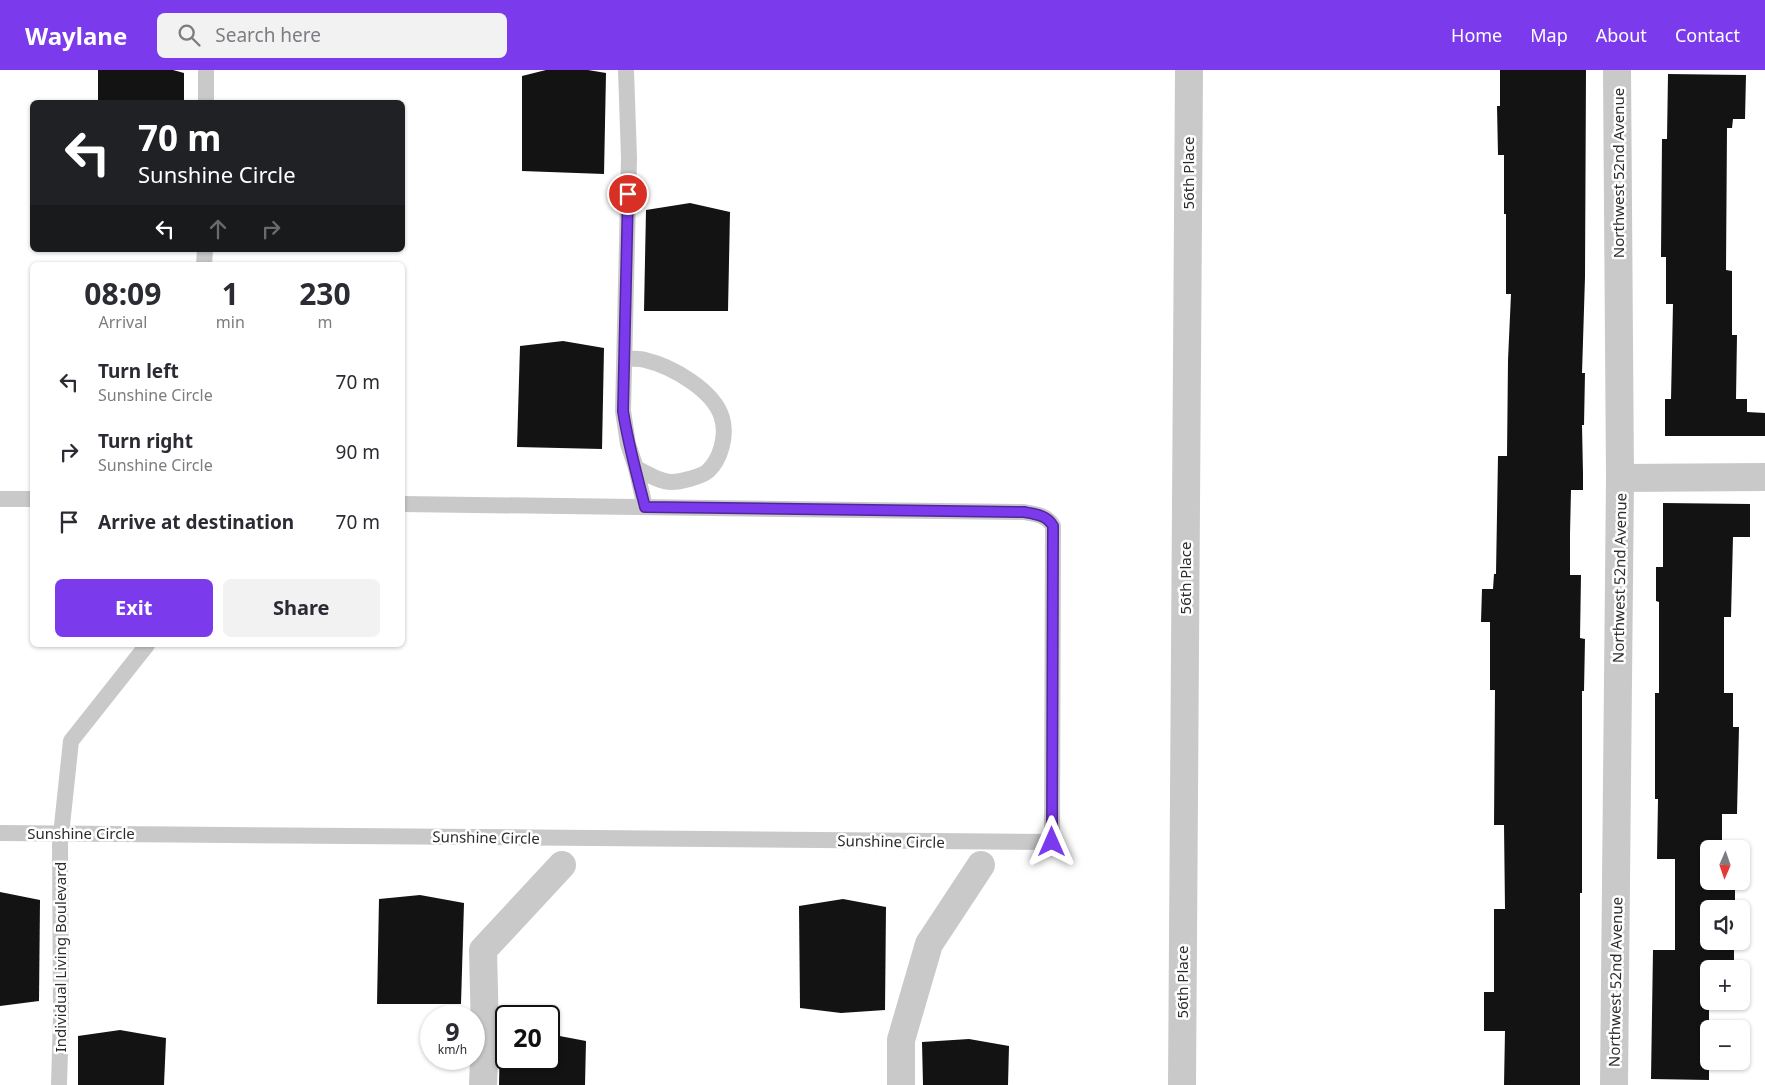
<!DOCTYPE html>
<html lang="en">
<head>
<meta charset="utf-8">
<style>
	:root { --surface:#fff; --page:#f2f2f3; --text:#2b2b33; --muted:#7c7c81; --accent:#7c3aed }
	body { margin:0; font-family:"Noto Sans",sans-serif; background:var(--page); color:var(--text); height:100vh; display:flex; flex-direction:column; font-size:19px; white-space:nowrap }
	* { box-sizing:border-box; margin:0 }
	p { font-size:16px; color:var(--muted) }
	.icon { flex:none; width:28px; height:28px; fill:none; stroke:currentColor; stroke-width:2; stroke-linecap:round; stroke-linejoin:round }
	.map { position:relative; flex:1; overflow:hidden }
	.details { position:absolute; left:30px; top:192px; width:375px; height:385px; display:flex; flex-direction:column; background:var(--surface); border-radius:8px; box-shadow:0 1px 4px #0004 }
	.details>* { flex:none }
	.hud { position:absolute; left:30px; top:30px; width:375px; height:152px; border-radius:8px; box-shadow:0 1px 4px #0004; background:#202124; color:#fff; overflow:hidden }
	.needle { width:32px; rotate:182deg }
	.buttons { position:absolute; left:1700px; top:770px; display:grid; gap:10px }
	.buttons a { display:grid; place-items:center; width:50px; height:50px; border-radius:8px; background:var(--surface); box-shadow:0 1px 4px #0004; font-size:25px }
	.speed { position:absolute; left:420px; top:935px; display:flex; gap:10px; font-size:25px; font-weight:700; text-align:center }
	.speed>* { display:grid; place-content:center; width:65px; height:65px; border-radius:50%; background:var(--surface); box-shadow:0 1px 4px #0004; line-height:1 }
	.speed small { font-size:12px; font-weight:400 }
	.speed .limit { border:2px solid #111; border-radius:8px; background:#fff; color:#111 }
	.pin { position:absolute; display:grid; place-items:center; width:42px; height:42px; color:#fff; margin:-21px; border:2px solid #fff; border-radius:50%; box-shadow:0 1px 5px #0007 }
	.me { position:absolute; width:55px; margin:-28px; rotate:0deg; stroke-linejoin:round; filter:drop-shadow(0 0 4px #0008) }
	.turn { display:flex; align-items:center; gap:18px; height:105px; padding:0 25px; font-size:22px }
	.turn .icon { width:65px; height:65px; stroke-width:2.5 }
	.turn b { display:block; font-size:35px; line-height:42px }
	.lanes { display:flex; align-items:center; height:48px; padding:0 25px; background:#0003; justify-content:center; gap:25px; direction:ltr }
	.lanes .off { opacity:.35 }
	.eta { display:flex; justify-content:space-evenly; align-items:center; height:85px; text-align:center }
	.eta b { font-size:30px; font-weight:700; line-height:35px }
	.cta { display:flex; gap:10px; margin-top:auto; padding:10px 25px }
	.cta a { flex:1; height:58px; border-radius:8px; background:var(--accent); color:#fff; font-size:20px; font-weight:700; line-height:58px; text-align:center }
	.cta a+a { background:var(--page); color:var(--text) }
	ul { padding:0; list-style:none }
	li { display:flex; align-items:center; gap:15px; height:70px; padding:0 25px }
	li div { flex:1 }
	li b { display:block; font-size:19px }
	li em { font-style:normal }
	header { display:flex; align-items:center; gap:30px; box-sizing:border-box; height:70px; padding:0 25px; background:var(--accent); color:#fff }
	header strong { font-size:24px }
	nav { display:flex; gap:28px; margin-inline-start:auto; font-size:18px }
	.search { width:350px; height:45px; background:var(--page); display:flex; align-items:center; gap:12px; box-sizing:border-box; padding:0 18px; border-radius:8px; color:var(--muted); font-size:19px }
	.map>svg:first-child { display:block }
	.building { fill:#131313 }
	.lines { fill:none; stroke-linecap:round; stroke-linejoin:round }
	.lane { stroke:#c9c9c9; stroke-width:16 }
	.street { stroke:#c9c9c9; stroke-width:28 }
	.route-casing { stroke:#51269a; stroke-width:12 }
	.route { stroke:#7c3aed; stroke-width:9 }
	.labels { text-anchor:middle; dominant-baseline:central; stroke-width:5; stroke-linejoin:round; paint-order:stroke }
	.street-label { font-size:15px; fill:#2c2c2c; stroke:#fff }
</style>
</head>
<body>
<header>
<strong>Waylane</strong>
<div class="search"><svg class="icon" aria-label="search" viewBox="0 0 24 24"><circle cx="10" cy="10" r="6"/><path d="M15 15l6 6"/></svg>Search here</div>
<nav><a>Home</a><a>Map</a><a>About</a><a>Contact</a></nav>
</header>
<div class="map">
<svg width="1765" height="1015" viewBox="0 0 1765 1015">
	<rect width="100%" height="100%" fill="#fff"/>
	<g class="building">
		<polygon points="98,0 173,0 184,3 184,32 98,32"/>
		<polygon points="546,0 588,0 606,3 604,104 522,101 522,6"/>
		<polygon points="1500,0 1586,0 1585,207 1582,303 1585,303 1584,355 1582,355 1583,404 1583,420 1571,420 1570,464 1570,505 1581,505 1580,568 1585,569 1584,621 1582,621 1582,823 1580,823 1580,1015 1504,1015 1505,961 1484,961 1484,922 1494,922 1494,839 1505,839 1504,755 1494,755 1495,620 1490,620 1490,552 1481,552 1482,519 1493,519 1494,504 1496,504 1498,386 1507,386 1508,290 1511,224 1506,224 1506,144 1504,144 1504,85 1498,85 1497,36 1500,36"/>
		<polygon points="1668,4 1746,5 1745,49 1733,49 1732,58 1727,58 1726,200 1732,201 1732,265 1737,265 1736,329 1747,329 1747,342 1765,343 1765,366 1665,366 1665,329 1671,329 1673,234 1666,234 1666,187 1661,187 1662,69 1667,69"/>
		<polygon points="690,133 730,142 728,241 644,241 646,140"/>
		<polygon points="563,271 604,278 602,379 517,377 520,276"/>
		<polygon points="1663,433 1750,434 1750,467 1733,467 1731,547 1724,547 1724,623 1733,623 1733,657 1739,657 1737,744 1722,744 1722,779 1709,779 1709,811 1722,811 1722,817 1735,817 1735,839 1709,839 1709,871 1734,871 1734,899 1709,899 1709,1010 1651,1009 1653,880 1675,880 1675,789 1657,789 1658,729 1655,729 1655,623 1659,623 1659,532 1656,531 1656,497 1663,497"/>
		<polygon points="0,822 40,830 39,931 0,936"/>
		<polygon points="420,825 464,833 461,934 377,934 379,829"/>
		<polygon points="843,829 886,837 885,940 841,943 800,938 799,836"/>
		<polygon points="120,960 166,968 164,1015 78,1015 78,966"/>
		<polygon points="549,964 586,971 585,1015 499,1015 500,969 506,968 506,989 549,989"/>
		<polygon points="969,969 1009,976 1008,1015 923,1015 922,972"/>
	</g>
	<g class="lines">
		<g class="lane">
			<polyline points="626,0 629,88 623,341 628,374 636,398 645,437"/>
			<polyline points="206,32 206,0"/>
			<polyline points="204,195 205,180"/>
			<path d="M626 289C632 289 639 288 645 290 671 296 714 320 722 348 727 365 721 389 708 401 701 407 680 412 671 412 660 412 646 403 636 398"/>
			<polyline points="0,429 32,429"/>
			<path d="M0 763 1052 772 1053 456C1047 445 1035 444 1024 442L402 434"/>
			<polyline points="59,1015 61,945 60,774 71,671 147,575"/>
		</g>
		<g class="street">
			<polyline points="1620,408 1765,407"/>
			<polyline points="483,1015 485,962 483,880 562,795"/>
			<polyline points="901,1015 901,970 929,874 981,795"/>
			<polyline points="1182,1015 1189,0"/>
			<polyline points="1614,1015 1620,408 1617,0"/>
		</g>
	</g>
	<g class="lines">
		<defs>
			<path id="route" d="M628 124 623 341C628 374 637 405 645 437L1024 442C1035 444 1047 445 1053 456L1052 772"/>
		</defs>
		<use href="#route" class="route-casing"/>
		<use href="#route" class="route"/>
	</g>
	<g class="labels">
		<g class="street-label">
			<text transform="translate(1188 103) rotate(-90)">56th Place</text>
			<text transform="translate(1618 103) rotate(-90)">Northwest 52nd Avenue</text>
			<text transform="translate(1185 508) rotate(-90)">56th Place</text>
			<text transform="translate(1619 508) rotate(-89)">Northwest 52nd Avenue</text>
			<text x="81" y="763">Sunshine Circle</text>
			<text transform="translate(486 767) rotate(1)">Sunshine Circle</text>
			<text transform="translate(891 771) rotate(1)">Sunshine Circle</text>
			<text transform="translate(60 887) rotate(-90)">Individual Living Boulevard</text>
			<text transform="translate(1182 912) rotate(-90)">56th Place</text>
			<text transform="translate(1615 912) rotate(-89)">Northwest 52nd Avenue</text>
		</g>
	</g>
</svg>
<div class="buttons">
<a><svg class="needle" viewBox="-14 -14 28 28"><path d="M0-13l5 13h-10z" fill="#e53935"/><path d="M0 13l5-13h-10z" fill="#7c7c81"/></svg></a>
<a><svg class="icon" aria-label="sound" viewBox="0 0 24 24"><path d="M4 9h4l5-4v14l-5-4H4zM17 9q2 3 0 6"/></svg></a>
<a>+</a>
<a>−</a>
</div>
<div class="speed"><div>9<small>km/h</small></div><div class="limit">20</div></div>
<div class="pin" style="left:628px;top:124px;background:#d93025"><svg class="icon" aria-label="arrive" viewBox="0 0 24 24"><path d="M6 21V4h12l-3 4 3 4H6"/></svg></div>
<svg class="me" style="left:1052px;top:772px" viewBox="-20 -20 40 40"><path d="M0-17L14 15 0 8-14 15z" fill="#7c3aed" stroke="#fff" stroke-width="4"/></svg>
<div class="hud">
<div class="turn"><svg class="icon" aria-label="left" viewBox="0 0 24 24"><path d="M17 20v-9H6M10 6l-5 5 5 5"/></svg><div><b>70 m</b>Sunshine Circle</div></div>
<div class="lanes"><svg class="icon" aria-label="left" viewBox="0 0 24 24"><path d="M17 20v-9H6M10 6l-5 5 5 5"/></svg><svg class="icon off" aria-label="ahead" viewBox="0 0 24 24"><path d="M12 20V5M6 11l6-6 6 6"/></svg><svg class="icon off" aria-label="right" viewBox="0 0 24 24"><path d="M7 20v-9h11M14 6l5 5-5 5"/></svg></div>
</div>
<section class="details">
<div class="eta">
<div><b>08:09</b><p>Arrival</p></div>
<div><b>1</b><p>min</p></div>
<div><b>230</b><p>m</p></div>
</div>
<ul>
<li><svg class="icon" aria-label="left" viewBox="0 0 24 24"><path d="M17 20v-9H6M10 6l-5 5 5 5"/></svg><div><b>Turn left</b><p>Sunshine Circle</p></div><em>70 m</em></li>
<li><svg class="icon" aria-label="right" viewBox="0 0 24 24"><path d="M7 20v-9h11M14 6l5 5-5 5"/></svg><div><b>Turn right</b><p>Sunshine Circle</p></div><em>90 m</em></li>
<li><svg class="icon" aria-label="arrive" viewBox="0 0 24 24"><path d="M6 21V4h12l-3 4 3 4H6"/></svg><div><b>Arrive at destination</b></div><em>70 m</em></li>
</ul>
<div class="cta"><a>Exit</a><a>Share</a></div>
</section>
</div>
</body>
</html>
